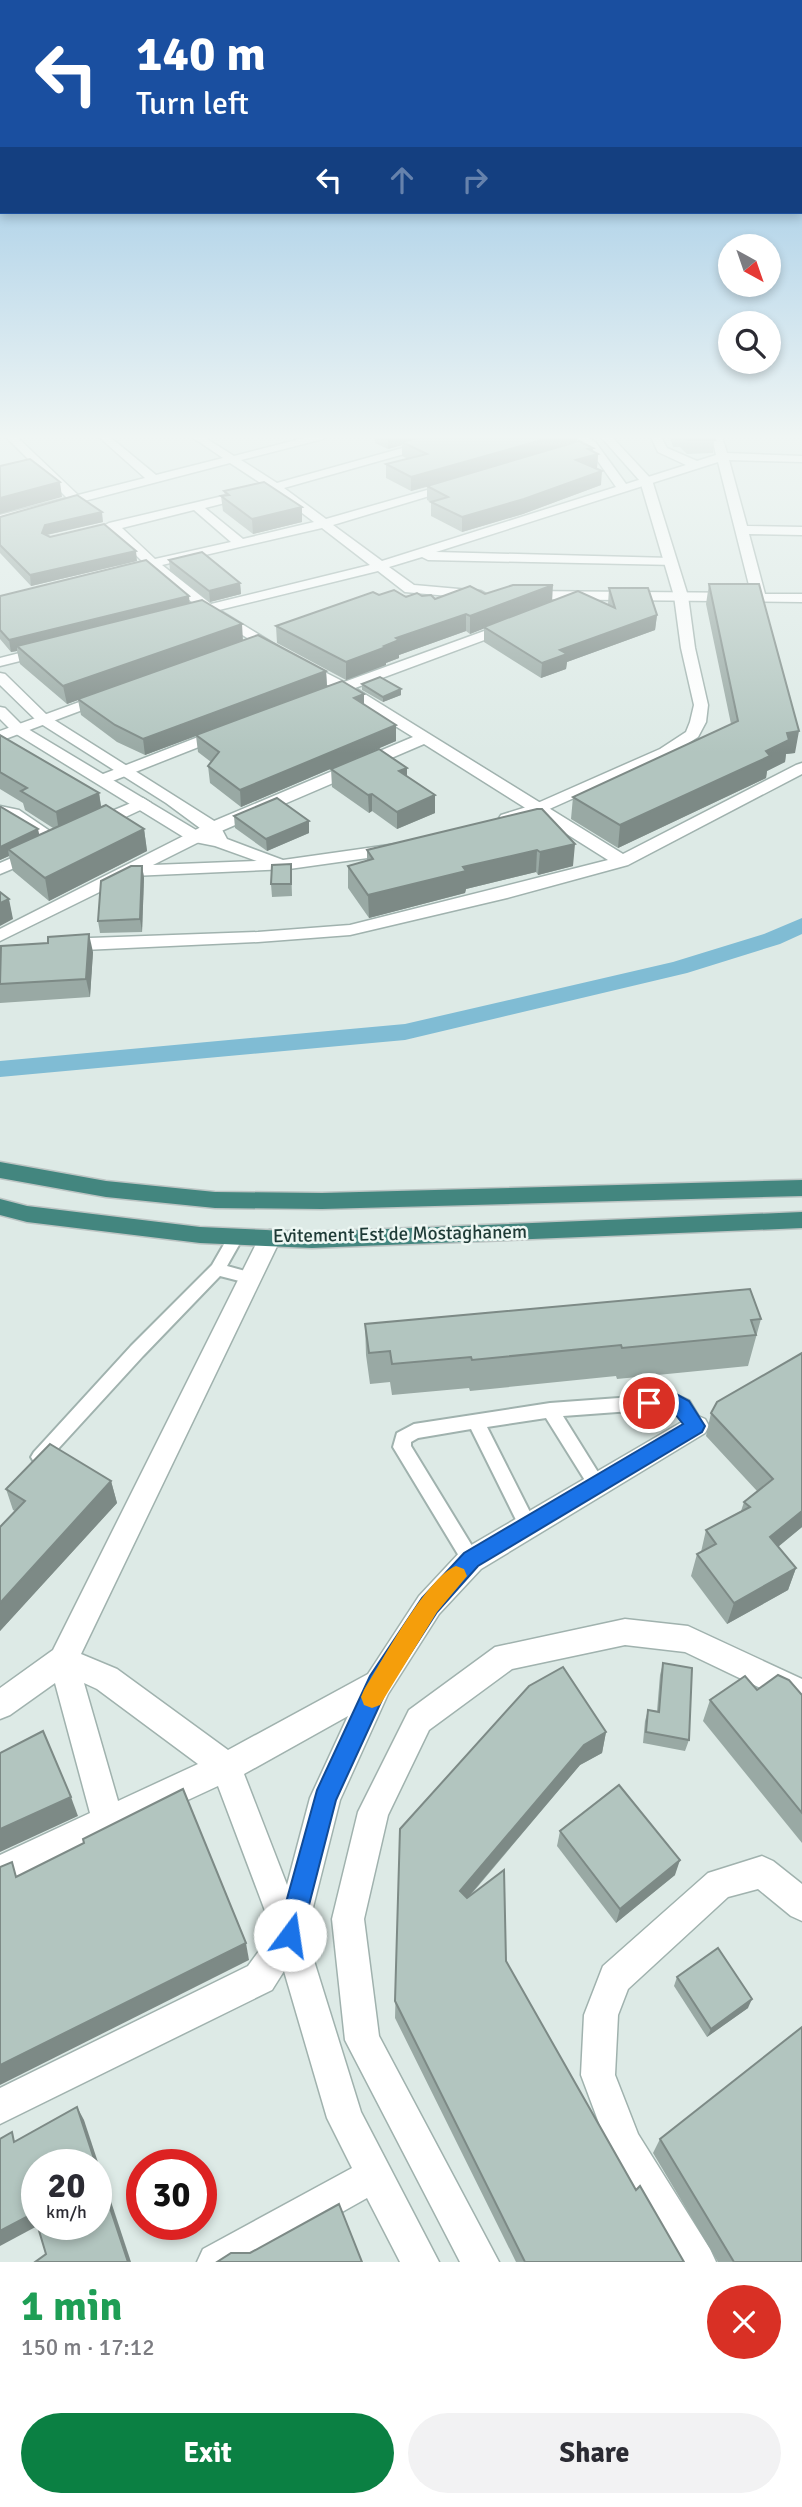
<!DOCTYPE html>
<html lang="en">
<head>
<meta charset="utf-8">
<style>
	:root { --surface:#fff; --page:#f2f2f3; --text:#2b2b33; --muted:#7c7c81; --accent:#0b8043 }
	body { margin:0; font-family:Signika,sans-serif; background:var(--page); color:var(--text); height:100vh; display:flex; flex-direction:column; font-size:26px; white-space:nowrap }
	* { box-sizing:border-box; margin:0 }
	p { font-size:23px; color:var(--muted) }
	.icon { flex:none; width:38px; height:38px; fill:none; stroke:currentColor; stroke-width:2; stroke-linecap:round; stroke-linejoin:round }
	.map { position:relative; height:2262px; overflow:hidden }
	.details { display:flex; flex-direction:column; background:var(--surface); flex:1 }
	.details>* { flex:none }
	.banner { position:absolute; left:0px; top:0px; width:803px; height:214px; box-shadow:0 4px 10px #0003; background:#1a4fa0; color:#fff; overflow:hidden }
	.needle { width:46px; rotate:140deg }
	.tools { position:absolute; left:718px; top:234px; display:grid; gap:14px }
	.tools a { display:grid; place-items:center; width:63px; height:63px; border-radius:50%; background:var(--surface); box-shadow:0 4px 10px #0003; font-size:35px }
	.speed { position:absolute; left:21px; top:2149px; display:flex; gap:14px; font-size:35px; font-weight:700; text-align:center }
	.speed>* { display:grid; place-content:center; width:91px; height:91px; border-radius:50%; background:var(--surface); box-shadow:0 4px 10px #0003; line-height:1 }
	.speed small { font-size:18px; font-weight:400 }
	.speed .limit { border:10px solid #d22; background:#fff; color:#111 }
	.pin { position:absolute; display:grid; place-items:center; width:60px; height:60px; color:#fff; margin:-30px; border:4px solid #fff; border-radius:50%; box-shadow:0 2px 7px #0007 }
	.me { position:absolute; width:77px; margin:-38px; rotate:14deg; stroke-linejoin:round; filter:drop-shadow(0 0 5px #0008) }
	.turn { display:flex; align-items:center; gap:24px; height:147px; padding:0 21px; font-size:32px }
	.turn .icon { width:91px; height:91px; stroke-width:2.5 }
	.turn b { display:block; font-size:49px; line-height:60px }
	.lanes { display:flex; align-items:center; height:66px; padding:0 21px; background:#0003; justify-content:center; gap:35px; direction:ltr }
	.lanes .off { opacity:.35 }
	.round { display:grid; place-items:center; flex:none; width:74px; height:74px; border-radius:37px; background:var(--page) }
	.headline { display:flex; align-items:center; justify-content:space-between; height:119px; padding:0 21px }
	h1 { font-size:42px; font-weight:700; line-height:52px; color:#1e9e55 }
	.cta { display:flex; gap:14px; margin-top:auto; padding:14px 21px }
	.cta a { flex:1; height:80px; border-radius:42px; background:var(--accent); color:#fff; font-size:28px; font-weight:700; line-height:80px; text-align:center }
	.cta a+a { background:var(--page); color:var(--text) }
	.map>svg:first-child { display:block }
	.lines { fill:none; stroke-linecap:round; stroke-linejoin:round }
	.canal { fill:#80bcd4; fill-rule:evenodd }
	.service-casing { stroke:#a0b2ae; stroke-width:4 }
	.minor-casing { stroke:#a0b2ae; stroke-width:3 }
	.tertiary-casing { stroke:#a0b2ae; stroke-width:3 }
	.trunk-casing { stroke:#bcc4c3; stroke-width:3 }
	.service { fill:#fff; fill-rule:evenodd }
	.minor { fill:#fff; fill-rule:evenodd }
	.tertiary { fill:#fff; fill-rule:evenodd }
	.trunk { fill:#43867f; fill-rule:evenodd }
	.wall { fill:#99a9a4 }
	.shaded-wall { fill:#7d8a86 }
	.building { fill:#b2c5bf; stroke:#7d8a86; stroke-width:2 }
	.route { fill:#1a73e8; stroke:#114b97; stroke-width:2 }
	.slow { fill:#f59e0b }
	.labels { text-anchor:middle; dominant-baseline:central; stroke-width:5; stroke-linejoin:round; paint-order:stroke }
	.street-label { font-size:19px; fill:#1e3a36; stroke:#edf7f3 }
</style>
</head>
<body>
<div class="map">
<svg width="802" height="2262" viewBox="0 0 802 2262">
	<rect width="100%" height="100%" fill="#ddeae6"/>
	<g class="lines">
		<polygon class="canal" points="802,918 802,934 780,944 687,973 405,1040 0,1077 0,1061 405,1024 673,962 764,934"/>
		<defs>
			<g id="service">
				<polygon points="236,1230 241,1232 244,1236 227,1266 256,1274 259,1278 256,1282 251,1284 220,1276 143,1356 46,1462 40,1464 34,1462 31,1457 34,1452 131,1346 212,1265 231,1232"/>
				<path d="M674 1394 689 1401 704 1426 702 1431C685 1437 684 1415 672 1408L563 1416 606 1485 603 1490 597 1493 591 1490 546 1418 487 1427 537 1526 534 1532 528 1534 522 1532 471 1429 418 1438 411 1442V1446L477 1554 480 1560 477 1566 471 1568 465 1566 393 1447 397 1433 414 1424 550 1403Z"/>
			</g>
			<g id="minor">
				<path d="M6 437H17L78 495 145 478 99 437H110L156 475 223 458 192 437H204L234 456 308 437H324L323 439 241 460 277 483 442 437H458L457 439 284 488 326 519 448 484H456V488L333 525 382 561 616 487 588 447 577 437H588L596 443 626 484 686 465 658 452 651 437H661L667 448 697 461 716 455 712 437H722L727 453 802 456V462L729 460 747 526 802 527V535L749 534 765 594H802V602L524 599 517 595 524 591 751 593 718 462 436 552 671 558 677 562 676 565 428 560 422 557 389 567 414 585 481 591 488 595 481 599 405 592 378 571 219 610 279 647V653L274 654 206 613 182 617V611L198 607 150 568 119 573V567L143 562 111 531 103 533 97 529 109 523 265 486 230 463 0 523V515L67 498ZM273 491 314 522 243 539 205 508ZM194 510 231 542 155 559 122 528ZM322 528 370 565 211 604 162 565Z"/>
				<polygon points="509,622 516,626 514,629 355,688 623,854 796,765 802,763 802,774 628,865 507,898 350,935 258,942 62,951 53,945 62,939 258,932 350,925 608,860 424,744 219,832 153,865 282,860 291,865 288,869 132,876 0,941 0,929 207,824 413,737 342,693 328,694 326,691 331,687 297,669 297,663 307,663 344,682"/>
				<polygon points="47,646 52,647 52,653 0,666 0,658"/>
				<polygon points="104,693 111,697 109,700 0,741 0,731"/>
				<polygon points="224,727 232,732 229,735 110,782 104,784 96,779 98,776"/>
				<polygon points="143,798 151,803 149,806 100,829 94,830 86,825 88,821"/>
				<polygon points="0,806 19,810 66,842 64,846 52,846 8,817 0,816"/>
				<polygon points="37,847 45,852 43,856 0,874 0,863"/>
				<path d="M270 1230 278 1232 281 1238 81 1654 117 1669 228 1750 368 1674 419 1596 461 1551 687 1419 696 1415 705 1419 709 1426 705 1433 481 1569 439 1614 388 1694 340 1800 306 1935 361 2112 439 2262H400L367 2198 253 2262H197L203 2249 352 2168 327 2118 284 1971 272 1990 0 2124V2088L248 1966 273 1932 218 1786 0 1887V1855L90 1813 55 1683 10 1715 0 1719V1688L53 1650 262 1232ZM84 1683 97 1689 198 1764 118 1801ZM348 1716 310 1798 287 1885 244 1774Z"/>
				<polygon points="625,1619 688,1626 802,1679 802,1708 685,1652 625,1645 512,1669 429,1730 388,1815 364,1919 379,2036 499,2262 460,2262 345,2040 332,1919 358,1812 409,1710 495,1647"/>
				<polygon points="762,1856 773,1861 802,1884 802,1921 791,1916 758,1889 728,1897 628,1989 618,2015 615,2075 638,2134 710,2249 716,2262 676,2262 612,2158 581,2075 584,2015 603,1966 708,1873"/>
			</g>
			<g id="tertiary">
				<polygon points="601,437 612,437 652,480 688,596 695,648 708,705 706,722 698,737 670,755 545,811 507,823 501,821 499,818 501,815 533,805 660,749 686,732 690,722 694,705 681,648 674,596 640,481"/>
				<polygon points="0,673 5,674 48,716 219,824 227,839 283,860 396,844 404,849 396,854 282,870 215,846 190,841 13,732 0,719 0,707 5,708 23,726 201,833 208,834 166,803 38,722 0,685"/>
			</g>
			<g id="trunk">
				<polygon points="0,1162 106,1181 215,1192 322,1193 802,1180 802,1196 322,1209 215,1208 106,1197 0,1178"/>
				<polygon points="0,1199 27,1206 200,1227 312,1232 802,1212 802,1228 312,1248 200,1243 27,1222 0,1215"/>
			</g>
		</defs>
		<use href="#service" class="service-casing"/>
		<use href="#minor" class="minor-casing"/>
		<use href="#tertiary" class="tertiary-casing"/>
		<use href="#trunk" class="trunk-casing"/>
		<use href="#service" class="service"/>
		<use href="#minor" class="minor"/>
		<use href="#tertiary" class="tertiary"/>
		<use href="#trunk" class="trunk"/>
	</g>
	<g class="wall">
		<polygon points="375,437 577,437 577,442 598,454 597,468 596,468 601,485 523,514 462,532 431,516 431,502 427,500 427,487 411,491 386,478 386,464 408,459 402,456 402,445 388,449 375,443"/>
		<polygon points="670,437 714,437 713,453 687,454 680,447 673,447"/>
		<polygon points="224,491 302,507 302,522 253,534 223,511 221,496 225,496"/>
		<polygon points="0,517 103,522 47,535 137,561 31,586 0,553"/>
		<polygon points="169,560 240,583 241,594 210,602 170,571"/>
		<polygon points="709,584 795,753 786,754 785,762 767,771 766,778 618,848 571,819 573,797 731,724 706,604"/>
		<polygon points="609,588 657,615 655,630 567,662 566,669 541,678 484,642 484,628 470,634 466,631 399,655 399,658 386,663 386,665 346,680 277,643 276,626 379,595 422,596 435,599 485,594 552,601 608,604"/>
		<polygon points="0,596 190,603 243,641 326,671 327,687 364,705 396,725 396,741 241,807 210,783 208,766 211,762 198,752 196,736 145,755 117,742 81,715 78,700 67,704 20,664 17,651 11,652 0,639"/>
		<polygon points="362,684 401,695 383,702 362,690"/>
		<polygon points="0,735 99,793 101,807 144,829 147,851 49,901 13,871 9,856 0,860 0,807 39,835 53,828 25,810 23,803 0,789"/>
		<polygon points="407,768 407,776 435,795 435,813 397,829 372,811 369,813 332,787 331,769"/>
		<polygon points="537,809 573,866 538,875 536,872 466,889 465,893 369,918 348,888 348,866 367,861 367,850"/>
		<polygon points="234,816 309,833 267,851 235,828"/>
		<polygon points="291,864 292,896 272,897 271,884"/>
		<polygon points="142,866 144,878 142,932 100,933 98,921"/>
		<polygon points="93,952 90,997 0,1003 0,954"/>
		<polygon points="761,1319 748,1366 617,1379 616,1376 470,1391 469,1388 392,1395 390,1382 370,1384 366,1355 365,1324"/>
		<polygon points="802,1353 802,1527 778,1547 796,1568 788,1590 727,1624 691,1576 697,1554 701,1552 706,1530 741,1511 744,1502 757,1491 706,1436 711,1413"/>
		<polygon points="111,1481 117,1503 0,1631 0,1527 15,1511 13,1510 6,1489"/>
		<polygon points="663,1663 689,1740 685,1751 643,1743 645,1721 648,1710 657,1711 660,1675"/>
		<polygon points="757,1690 802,1695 802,1843 703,1721 710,1700"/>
		<polygon points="606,1732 602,1753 580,1765 469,1897 636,2190 684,2262 516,2262 395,2018 400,1829"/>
		<polygon points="560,1831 675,1875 616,1923 557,1846"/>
		<polygon points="677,1977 748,2008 707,2037 674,1986"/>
		<polygon points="660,2139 802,2262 718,2262 653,2153"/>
	</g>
	<g class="shaded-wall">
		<polygon points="388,437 434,437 402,442 402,445 388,449"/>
		<polygon points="552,437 577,437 577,443 411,491 411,477"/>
		<polygon points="593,448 592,456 598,454 597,468 575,474 576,460 588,449"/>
		<polygon points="602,471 601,485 523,514 462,532 462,517"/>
		<polygon points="60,482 62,497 0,514 0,498"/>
		<polygon points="302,507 302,522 253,534 252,519"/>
		<polygon points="102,512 103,522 46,535 42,533 45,525"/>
		<polygon points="136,551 137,561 31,586 30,575"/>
		<polygon points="240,583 241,594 210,602 209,591"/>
		<polygon points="553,585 552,602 470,634 470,616"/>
		<polygon points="189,596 190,608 17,646 17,651 11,652 9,640"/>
		<polygon points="466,614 466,631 399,655 399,658 386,663 386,665 346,680 346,662 384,646 396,638"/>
		<polygon points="657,615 655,630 567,662 566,669 541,678 542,663 560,650"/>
		<polygon points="242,624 243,641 78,699 78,700 67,704 63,686"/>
		<polygon points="326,671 327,687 145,755 143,739"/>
		<polygon points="401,689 401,695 383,702 383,697"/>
		<polygon points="364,694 364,710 354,698"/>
		<polygon points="396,725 396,741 241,807 240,790"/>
		<polygon points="799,731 795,753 786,754 785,762 767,771 766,778 618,848 620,825 766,751 787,733"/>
		<polygon points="407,768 407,785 399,771"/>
		<polygon points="99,793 102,813 59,832 56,812"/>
		<polygon points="372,794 372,811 369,813 368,795"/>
		<polygon points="435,795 435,813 397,829 397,812"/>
		<polygon points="309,821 309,833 267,851 266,839"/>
		<polygon points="38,829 41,842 8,849 9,856 0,860 0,847"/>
		<polygon points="144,829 147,851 49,901 45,878"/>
		<polygon points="575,844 573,866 538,875 540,852"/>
		<polygon points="537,850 536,872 466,889 465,893 369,918 368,895 463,867"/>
		<polygon points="142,866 144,878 142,932 140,919"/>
		<polygon points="9,899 13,919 0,926 0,903"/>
		<polygon points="89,934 93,952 90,997 86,979"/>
		<polygon points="111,1481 117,1503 0,1631 0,1603"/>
		<polygon points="802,1511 802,1527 763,1559 770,1537"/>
		<polygon points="796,1568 788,1590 727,1624 734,1603"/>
		<polygon points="606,1732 602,1753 580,1765 458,1909 460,1891 584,1745"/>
		<polygon points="71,1797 78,1816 0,1852 0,1829"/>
		<polygon points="680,1860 675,1875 616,1923 620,1909"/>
		<polygon points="246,1943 249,1960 0,2085 0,2065"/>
		<polygon points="752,1999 748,2008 707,2037 711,2029"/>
		<polygon points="77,2107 84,2120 131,2262 128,2262"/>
		<polygon points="34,2213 41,2224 0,2246 0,2231"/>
	</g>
	<g class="building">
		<polygon points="422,437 552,437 411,477 386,464 427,454 402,442"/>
		<polygon points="684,437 714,437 715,440 688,440"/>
		<polygon points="579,441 593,448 588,449 598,454 576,460 602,471 524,499 462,517 431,502 448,497 427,486"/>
		<polygon points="30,459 60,482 0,498 0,466"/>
		<polygon points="264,482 302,507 252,519 221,496 229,495 224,491"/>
		<polygon points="77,495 102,512 45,525 42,533 50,537 104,524 136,551 30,575 0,545 0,517"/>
		<polygon points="202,552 240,583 209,591 169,560"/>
		<polygon points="146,560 189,596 9,640 0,630 0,596"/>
		<polygon points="709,584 759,584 799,731 787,733 789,740 766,751 770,756 620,825 573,797 738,721"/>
		<polygon points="513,585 553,585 470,616 466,614 396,638 399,640 384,646 386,647 346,662 276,626 373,592 379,595 394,590 406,597 417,593 422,596 431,595 435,599 470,586 485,594"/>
		<polygon points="609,588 648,588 657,615 560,650 567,654 542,663 484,627 578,591 615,608"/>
		<polygon points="202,600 242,624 63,686 17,646"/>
		<polygon points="258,635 326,671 143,739 115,725 78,699"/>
		<polygon points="380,677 401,689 383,697 362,684"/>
		<polygon points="342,681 364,694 354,698 396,725 240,790 208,766 219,752 196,735"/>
		<polygon points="0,735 99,793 56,812 21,791 27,788 0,772"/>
		<polygon points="379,749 407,768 399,771 435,795 397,812 372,794 368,795 331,769"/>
		<polygon points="277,798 309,821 266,839 234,816"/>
		<polygon points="106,805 144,829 45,878 8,849"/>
		<polygon points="0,807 1,807 38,829 0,847"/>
		<polygon points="537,809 542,809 575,844 540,852 537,850 463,867 466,871 368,895 348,866 373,859 367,850"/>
		<polygon points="291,864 291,884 271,884 272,865"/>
		<polygon points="131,866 142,866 140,919 98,921 101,881"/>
		<polygon points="0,892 9,899 0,903"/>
		<polygon points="89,934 86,979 0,984 1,946 48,943 48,937"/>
		<polygon points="750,1289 761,1319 751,1320 756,1335 622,1348 621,1345 472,1360 471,1357 392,1364 390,1351 369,1353 365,1324"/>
		<polygon points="802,1353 802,1511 770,1537 796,1568 734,1603 697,1554 716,1544 706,1530 750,1507 744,1502 773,1479 711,1413 717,1402"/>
		<polygon points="50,1444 111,1481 0,1603 0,1527 25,1501 6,1489"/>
		<polygon points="663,1663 692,1668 689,1740 646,1732 648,1710 659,1712"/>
		<polygon points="563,1667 606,1732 584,1745 460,1891 467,1898 504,1870 506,1961 636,2190 640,2186 684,2262 525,2262 395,2001 400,1829 529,1686"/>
		<polygon points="778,1675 789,1680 802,1695 802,1813 710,1700 745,1676 757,1690"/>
		<polygon points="43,1731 71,1797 0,1829 0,1753"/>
		<polygon points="619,1785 680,1860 620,1909 560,1831"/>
		<polygon points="183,1789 246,1943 0,2065 0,1867 12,1862 16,1877 84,1843 83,1839"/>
		<polygon points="718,1948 752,1999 711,2029 677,1977"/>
		<polygon points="802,2027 802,2262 734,2262 660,2139"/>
		<polygon points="77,2107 96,2165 37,2165 37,2223 34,2213 0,2231 0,2139 12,2132 14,2142"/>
		<polygon points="96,2166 128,2262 35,2262 46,2254 37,2224 96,2224"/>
		<polygon points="339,2204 362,2262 217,2262 231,2253 250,2253"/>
	</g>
	<linearGradient id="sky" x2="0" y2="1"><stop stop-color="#7eb7e0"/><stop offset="0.58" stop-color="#f0f6f4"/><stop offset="1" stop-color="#f0f6f4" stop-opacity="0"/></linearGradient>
	<rect width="802" height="753" fill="url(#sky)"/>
	<polygon class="route" points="674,1393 689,1401 705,1426 702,1432 478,1566 437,1612 386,1691 336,1800 299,1944 290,1947 281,1944 277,1935 317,1790 370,1676 422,1598 464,1553 683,1424 671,1409 649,1410 643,1408 640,1403 643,1397"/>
	<path class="slow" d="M456 1566 464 1569 467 1576 437 1612 380 1705 372 1708 364 1705 361 1697 364 1690C383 1660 426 1578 456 1566Z"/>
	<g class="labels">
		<g class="street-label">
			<text transform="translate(400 1234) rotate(-1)">Evitement Est de Mostaghanem</text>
		</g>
	</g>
</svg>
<div class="tools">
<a><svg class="needle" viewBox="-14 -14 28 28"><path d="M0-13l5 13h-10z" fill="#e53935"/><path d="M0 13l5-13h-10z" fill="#7c7c81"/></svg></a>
<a><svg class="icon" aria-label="search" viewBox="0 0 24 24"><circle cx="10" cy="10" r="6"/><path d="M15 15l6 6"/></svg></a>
</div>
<div class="speed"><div>20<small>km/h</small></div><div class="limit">30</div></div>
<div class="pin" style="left:649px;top:1403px;background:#d93025"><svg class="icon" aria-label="arrive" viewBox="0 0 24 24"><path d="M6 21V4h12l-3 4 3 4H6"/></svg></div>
<svg class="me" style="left:290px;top:1935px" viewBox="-20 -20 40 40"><circle r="19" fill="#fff"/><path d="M0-13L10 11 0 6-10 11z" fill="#1a73e8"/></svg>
<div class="banner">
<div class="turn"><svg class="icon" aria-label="left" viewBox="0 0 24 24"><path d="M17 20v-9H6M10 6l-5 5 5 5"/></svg><div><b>140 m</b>Turn left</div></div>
<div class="lanes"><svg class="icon" aria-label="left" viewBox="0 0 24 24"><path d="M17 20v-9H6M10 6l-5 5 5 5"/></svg><svg class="icon off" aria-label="ahead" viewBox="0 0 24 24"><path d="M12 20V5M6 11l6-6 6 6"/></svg><svg class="icon off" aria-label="right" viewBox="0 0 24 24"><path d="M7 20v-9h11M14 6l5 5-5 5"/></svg></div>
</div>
</div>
<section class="details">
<div class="headline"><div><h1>1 min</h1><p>150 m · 17:12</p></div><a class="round" style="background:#d93025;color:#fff"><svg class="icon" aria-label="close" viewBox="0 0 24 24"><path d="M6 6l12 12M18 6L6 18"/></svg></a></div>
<div class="cta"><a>Exit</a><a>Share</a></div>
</section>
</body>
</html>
